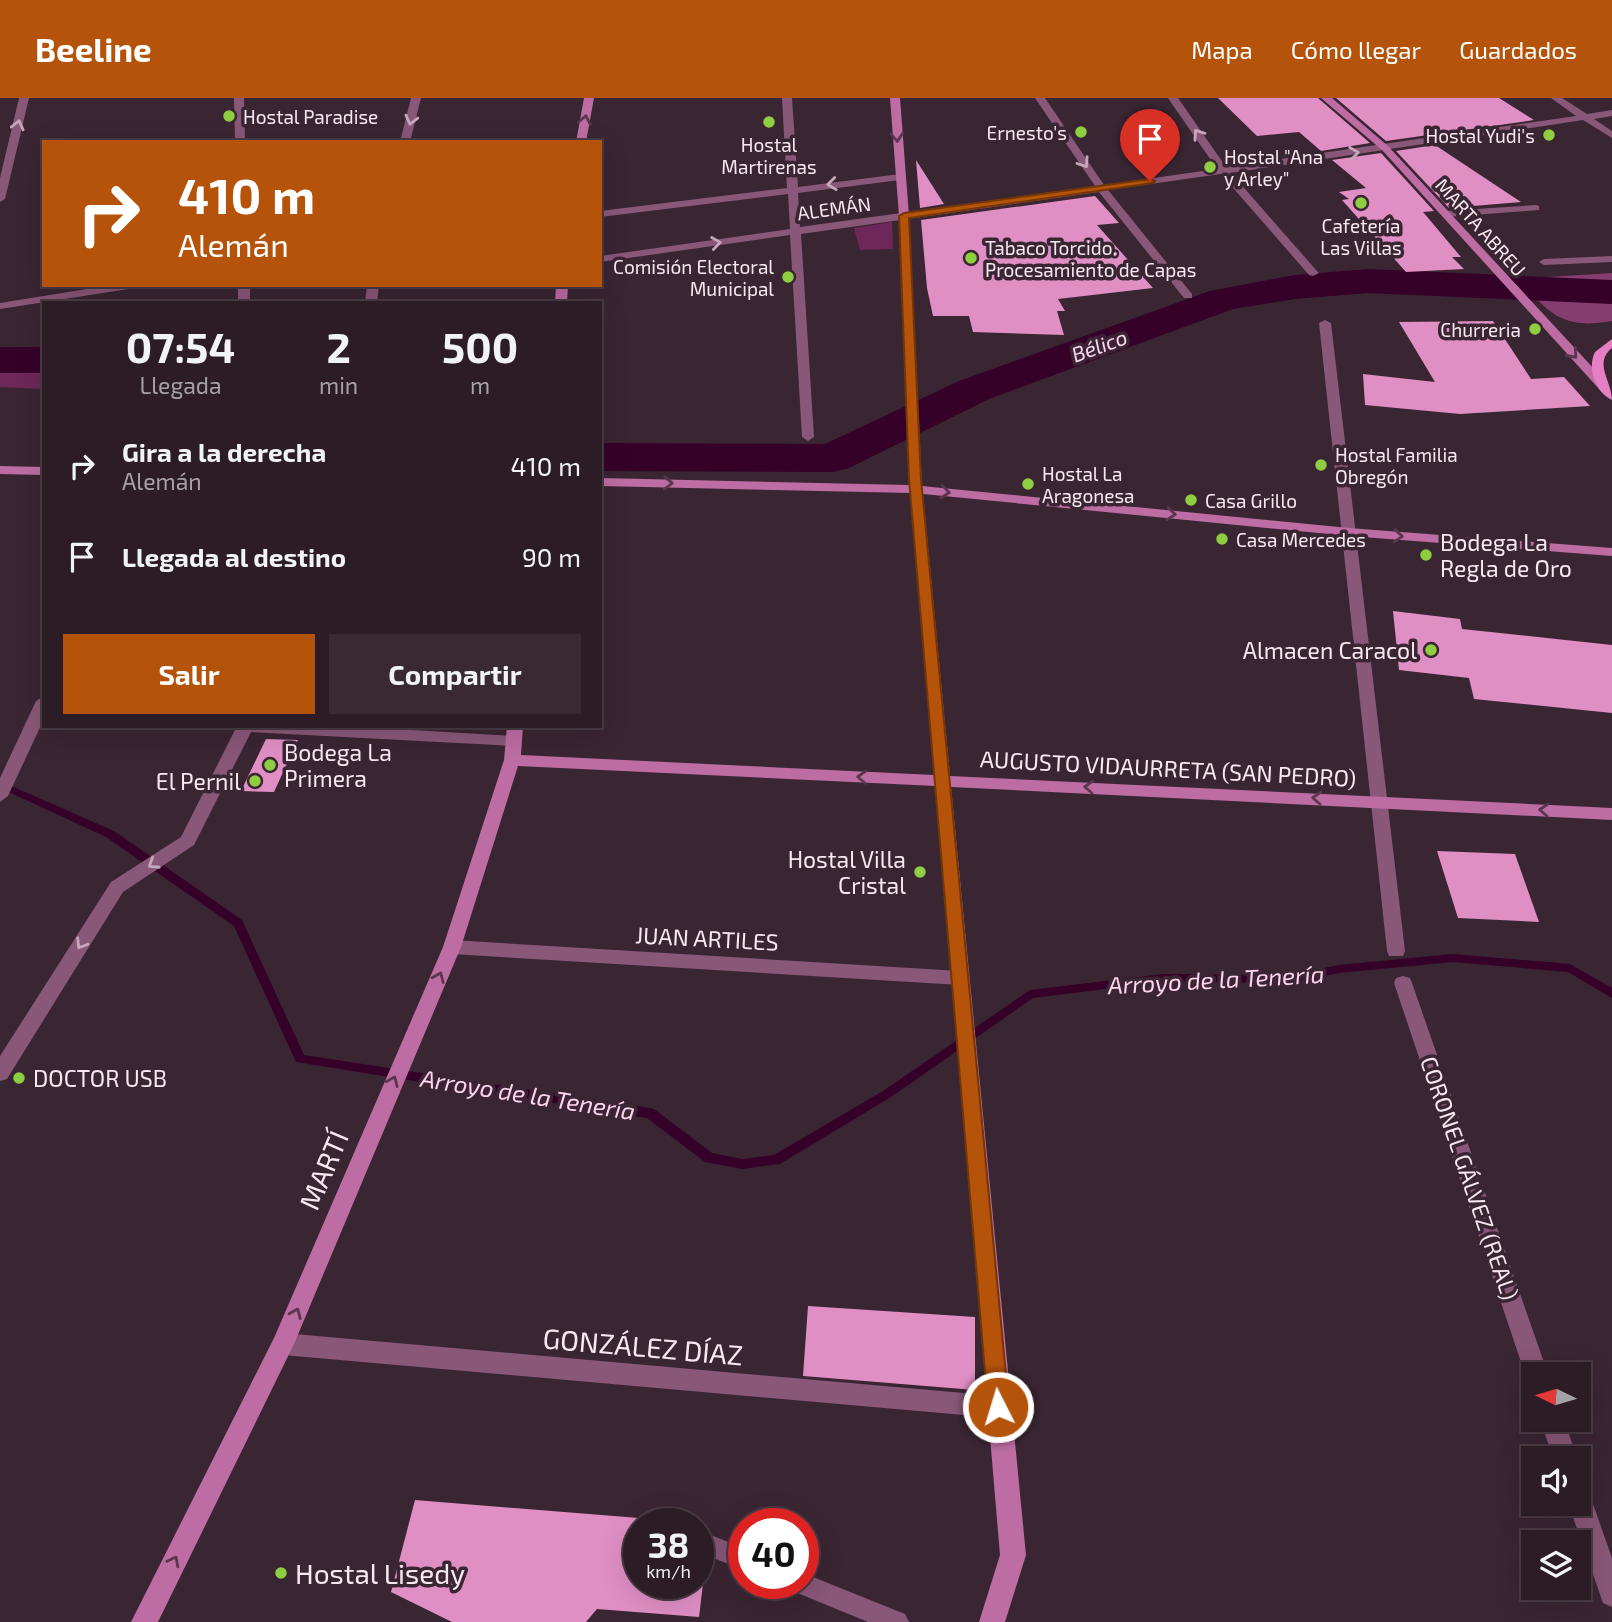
<!DOCTYPE html>
<html lang="es">
<head>
<meta charset="utf-8">
<style>
	:root { --surface:#2c1c26; --page:#382932; --text:#f1f3f6; --muted:#a6a1a7; --line:#483a43; --accent:#b45309 }
	body { margin:0; font-family:"Exo 2",sans-serif; background:var(--page); color:var(--text); height:100vh; display:flex; flex-direction:column; font-size:26px; white-space:nowrap }
	* { box-sizing:border-box; margin:0 }
	p { font-size:23px; color:var(--muted) }
	.icon { flex:none; width:38px; height:38px; fill:none; stroke:currentColor; stroke-width:2; stroke-linecap:round; stroke-linejoin:round }
	.map { position:relative; flex:1; overflow:hidden }
	.panel { position:absolute; left:42px; top:203px; width:560px; height:427px; display:flex; flex-direction:column; background:var(--surface); border-radius:0px; box-shadow:0 7px 28px #0002,0 0 0 2px var(--line) }
	.panel>* { flex:none }
	.guide { position:absolute; left:42px; top:42px; width:560px; height:147px; border-radius:0px; box-shadow:0 7px 28px #0002,0 0 0 2px var(--line); background:#b45309; color:#fff; overflow:hidden }
	.needle { width:46px; rotate:275deg }
	.tools { position:absolute; left:1521px; top:1264px; display:grid; gap:14px }
	.tools a { display:grid; place-items:center; width:70px; height:70px; border-radius:0px; background:var(--surface); box-shadow:0 7px 28px #0002,0 0 0 2px var(--line); font-size:35px }
	.speed { position:absolute; left:623px; top:1410px; display:flex; gap:14px; font-size:35px; font-weight:700; text-align:center }
	.speed>* { display:grid; place-content:center; width:91px; height:91px; border-radius:50%; background:var(--surface); box-shadow:0 7px 28px #0002,0 0 0 2px var(--line); line-height:1 }
	.speed small { font-size:18px; font-weight:400 }
	.speed .limit { border:10px solid #d22; background:#fff; color:#111 }
	.pin { position:absolute; display:grid; place-items:center; width:60px; height:60px; color:#fff; margin:-72px -30px; border-radius:50% 50% 50% 0; rotate:-45deg; box-shadow:0 0 7px #0007 }
	.pin .icon { rotate:45deg }
	.me { position:absolute; width:77px; margin:-38px; rotate:355deg; stroke-linejoin:round; filter:drop-shadow(0 0 5px #0008) }
	.turn { display:flex; align-items:center; gap:24px; height:147px; padding:0 21px; font-size:32px }
	.turn .icon { width:91px; height:91px; stroke-width:2.5 }
	.turn b { display:block; font-size:49px; line-height:60px }
	.eta { display:flex; justify-content:space-evenly; align-items:center; height:119px; text-align:center }
	.eta b { font-size:42px; font-weight:700; line-height:49px }
	.cta { display:flex; gap:14px; margin-top:auto; padding:14px 21px }
	.cta a { flex:1; height:80px; border-radius:0px; background:var(--accent); color:#fff; font-size:28px; font-weight:700; line-height:80px; text-align:center }
	.cta a+a { background:var(--page); color:var(--text) }
	ul { padding:0; list-style:none }
	li { display:flex; align-items:center; gap:21px; height:91px; padding:0 21px }
	li div { flex:1 }
	li b { display:block; font-size:26px }
	li em { font-style:normal }
	header { display:flex; align-items:center; gap:42px; box-sizing:border-box; height:98px; padding:0 35px; background:var(--accent); color:#fff }
	header strong { font-size:33px }
	nav { display:flex; gap:38px; margin-inline-start:auto; font-size:24px }
	.map>svg:first-child { display:block }
	.green { fill:#6d2759 }
	.forest { fill:#853c6f }
	.lines { fill:none; stroke-linecap:round; stroke-linejoin:round }
	.stream { fill:#360129; fill-rule:evenodd }
	.river { fill:#360129; fill-rule:evenodd }
	.building { fill:#e08fc5 }
	.lane { fill:#895778; fill-rule:evenodd }
	.street { fill:#895778; fill-rule:evenodd }
	.secondary { fill:#bd6da3; fill-rule:evenodd }
	.primary { fill:#e57ec4; fill-rule:evenodd }
	.oneway { stroke:#c6a7bb }
	.oneway2 { stroke:#5b374f }
	.route { fill:#b45309; stroke:#753606; stroke-width:2 }
	.poi-dot { fill:#8fcd41; stroke:#3a2533; stroke-width:2.5 }
	.labels { text-anchor:middle; dominant-baseline:central; stroke-width:7; stroke-linejoin:round; paint-order:stroke }
	.far-poi-label { font-size:19px; fill:#f7e8f1; stroke:#3a2533; text-anchor:start }
	.far-street-label { font-size:19px; fill:#f7e8f1; stroke:#3a2533 }
	.far-water-label { font-size:21px; font-style:italic; fill:#ffd4ef; stroke:#3a2533 }
	.poi-label { font-size:23px; fill:#f7e8f1; stroke:#3a2533; text-anchor:start }
	.street-label { font-size:23px; fill:#f7e8f1; stroke:#3a2533 }
	.water-label { font-size:24px; font-style:italic; fill:#ffd4ef; stroke:#3a2533 }
	.near-street-label { font-size:28px; fill:#f7e8f1; stroke:#3a2533 }
	.near-poi-label { font-size:28px; fill:#f7e8f1; stroke:#3a2533; text-anchor:start }
</style>
</head>
<body>
<header>
<strong>Beeline</strong>
<nav><a>Mapa</a><a>Cómo llegar</a><a>Guardados</a></nav>
</header>
<div class="map">
<svg width="1612" height="1524" viewBox="0 0 1612 1524">
	<rect width="100%" height="100%" fill="#3a2533"/>
	<g class="green">
		<polygon points="892,124 893,151 860,152 854,130"/>
		<polygon points="0,265 44,266 44,291 0,289"/>
	</g>
	<path class="forest" d="M1612 175V223C1561 232 1549 215 1518 181Z"/>
	<g class="lines">
		<polygon class="stream" points="0,683 114,733 242,822 304,957 650,1010 654,1011 712,1055 742,1061 774,1057 883,993 1030,892 1163,876 1288,877 1339,867 1453,856 1570,866 1612,890 1612,900 1568,874 1453,864 1339,875 1288,885 1163,884 1033,900 891,999 780,1066 742,1071 705,1064 647,1020 296,964 234,828 106,739 0,690"/>
		<g class="river">
			<polygon points="1368,171 1612,182 1612,206 1368,195 1295,201 1233,211 989,301 849,370 833,374 600,373 600,345 825,346 959,283 1210,193 1295,177"/>
			<rect x="0" y="249" width="44" height="26"/>
		</g>
	</g>
	<g class="building">
		<polygon points="1218,0 1318,0 1370,45 1321,53 1299,34 1257,38"/>
		<polygon points="1336,0 1499,0 1534,22 1386,43"/>
		<polygon points="1435,47 1521,104 1449,110 1396,53"/>
		<polygon points="1381,55 1434,113 1423,114 1461,159 1452,159 1464,171 1406,174 1342,102 1349,101 1339,94 1366,90 1332,62"/>
		<polygon points="916,62 944,106 920,110"/>
		<polygon points="1095,98 1119,125 1097,127 1153,190 1058,201 1065,213 1057,213 1064,237 973,234 969,218 933,218 927,190 921,122"/>
		<polygon points="1493,223 1531,281 1564,279 1590,308 1460,316 1365,307 1363,276 1435,284 1399,224"/>
		<polygon points="1393,513 1460,521 1462,531 1612,547 1612,615 1474,601 1469,580 1399,572"/>
		<polygon points="266,641 298,642 274,694 241,693"/>
		<polygon points="1437,753 1515,756 1539,824 1458,820"/>
		<polygon points="808,1208 975,1219 975,1292 803,1278"/>
		<polygon points="415,1402 639,1420 639,1486 703,1486 699,1519 597,1511 586,1524 452,1524 391,1494"/>
	</g>
	<g class="lines">
		<g class="lane">
			<polygon points="1536,107 1539,108 1539,112 1446,119 1441,116 1446,113"/>
			<polygon points="708,1436 744,1450 744,1472 700,1455 700,1439"/>
			<polygon points="803,1475 905,1516 909,1524 868,1524 795,1494 792,1486 803,1486"/>
		</g>
		<g class="street">
			<polygon points="19,0 29,0 5,101 0,104 0,80"/>
			<polygon points="234,0 244,0 245,44 235,44"/>
			<polygon points="411,0 421,0 410,44 400,44"/>
			<polygon points="782,0 792,0 798,89 900,76 905,79 900,82 798,95 800,129 1095,88 1035,0 1045,0 1104,87 1217,71 1168,0 1178,0 1226,69 1576,18 1551,0 1562,0 1587,16 1612,12 1612,18 1594,21 1612,33 1612,40 1583,22 1231,75 1317,173 1319,175 1313,178 1309,177 1221,76 1108,92 1192,196 1192,200 1184,200 1099,94 801,136 814,339 808,343 802,339 790,137 600,164 600,158 790,131 788,96 600,119 600,113 787,90"/>
			<polygon points="1612,158 1612,164 1544,167 1539,164 1544,161"/>
			<polygon points="112,187 140,187 135,190 0,211 0,205"/>
			<rect x="238" y="187" width="12" height="18"/>
			<polygon points="367,187 379,187 377,205 365,205"/>
			<polygon points="1325,222 1331,225 1405,853 1403,858 1389,858 1387,853 1319,225"/>
			<polygon points="44,598 44,621 8,698 0,704 0,680 36,603"/>
			<polygon points="237,628 343,628 513,638 521,643 513,648 251,634 194,747 123,794 7,981 0,983 0,958 111,784 181,739"/>
			<polygon points="452,842 960,873 967,875 969,880 967,885 960,887 452,856 445,854 443,849 445,844"/>
			<polygon points="1403,878 1410,880 1412,885 1548,1276 1533,1276 1533,1285 1529,1284 1525,1276 1394,885 1396,880"/>
			<polygon points="283,1235 998,1298 1006,1301 1010,1309 1006,1317 998,1320 283,1257 275,1253 272,1246 275,1239"/>
			<polygon points="1540,1321 1564,1321 1577,1360 1553,1360"/>
			<polygon points="1578,1386 1587,1389 1612,1460 1612,1509 1603,1505 1568,1405 1578,1405"/>
		</g>
		<g class="secondary">
			<polygon points="584,0 594,0 586,44 576,44"/>
			<polygon points="890,0 900,0 909,118 922,388 1349,430 1612,450 1612,458 1349,438 923,396 950,678 1612,710 1612,722 951,689 1026,1457 1005,1524 979,1524 1000,1457 935,688 518,668 461,849 294,1246 158,1524 131,1524 274,1240 443,849 504,662 507,628 523,628 521,657 934,677 910,395 600,388 600,380 909,387 899,118"/>
			<polygon points="1321,0 1332,0 1388,48 1608,286 1608,292 1600,292 1382,52"/>
			<polygon points="556,187 568,187 567,205 555,205"/>
			<polygon points="0,368 44,369 44,377 0,376"/>
		</g>
		<path class="primary" d="M1612 241V250C1593 265 1612 283 1612 302 1595 294 1587 270 1595 254Z"/>
	</g>
	<defs><path id="oneway-chevron" d="M-2-3.5L2.5 0L-2 3.5" fill="none" stroke-width="1.6" stroke-linecap="round" stroke-linejoin="round" transform="scale(1.75)"/></defs>
	<g class="oneway">
		<use href="#oneway-chevron" transform="translate(411 22) rotate(104)"/>
		<use href="#oneway-chevron" transform="translate(18 27) rotate(-77)"/>
		<use href="#oneway-chevron" transform="translate(1198 36) rotate(-125)"/>
		<use href="#oneway-chevron" transform="translate(1354 55) rotate(-8)"/>
		<use href="#oneway-chevron" transform="translate(1084 65) rotate(56)"/>
		<use href="#oneway-chevron" transform="translate(832 86) rotate(173)"/>
		<use href="#oneway-chevron" transform="translate(716 145) rotate(-8)"/>
		<use href="#oneway-chevron" transform="translate(153 766) rotate(147)"/>
		<use href="#oneway-chevron" transform="translate(81 846) rotate(122)"/>
	</g>
	<g class="oneway2">
		<use href="#oneway-chevron" transform="translate(585 22) rotate(-79)"/>
		<use href="#oneway-chevron" transform="translate(897 39) rotate(86)"/>
		<use href="#oneway-chevron" transform="translate(1573 256) rotate(48)"/>
		<use href="#oneway-chevron" transform="translate(668 385) rotate(1)"/>
		<use href="#oneway-chevron" transform="translate(945 394) rotate(6)"/>
		<use href="#oneway-chevron" transform="translate(1171 416) rotate(6)"/>
		<use href="#oneway-chevron" transform="translate(1398 438) rotate(4)"/>
		<use href="#oneway-chevron" transform="translate(862 679) rotate(-177)"/>
		<use href="#oneway-chevron" transform="translate(1089 689) rotate(-177)"/>
		<use href="#oneway-chevron" transform="translate(1317 700) rotate(-177)"/>
		<use href="#oneway-chevron" transform="translate(1544 712) rotate(-177)"/>
		<use href="#oneway-chevron" transform="translate(439 879) rotate(-66)"/>
		<use href="#oneway-chevron" transform="translate(393 983) rotate(-66)"/>
		<use href="#oneway-chevron" transform="translate(296 1215) rotate(-67)"/>
		<use href="#oneway-chevron" transform="translate(174 1463) rotate(-63)"/>
	</g>
	<polygon class="route" points="1150,81 1155,83 1153,85 909,120 921,381 1009,1309 1006,1316 998,1319 991,1316 988,1309 909,381 899,118 904,115"/>
	<g class="poi-dot">
		<circle cx="229" cy="18" r="7"/>
		<circle cx="769" cy="24" r="7"/>
		<circle cx="1081" cy="34" r="7"/>
		<circle cx="1549" cy="37" r="7"/>
		<circle cx="1210" cy="69" r="7"/>
		<circle cx="1361" cy="105" r="7"/>
		<circle cx="971" cy="160" r="7"/>
		<circle cx="788" cy="179" r="7"/>
		<circle cx="1535" cy="231" r="7"/>
		<circle cx="1321" cy="367" r="7"/>
		<circle cx="1028" cy="386" r="7"/>
		<circle cx="1191" cy="402" r="7"/>
		<circle cx="1222" cy="441" r="7"/>
		<circle cx="1426" cy="457" r="7"/>
		<circle cx="1431" cy="552" r="7"/>
		<circle cx="270" cy="667" r="7"/>
		<circle cx="255" cy="683" r="7"/>
		<circle cx="920" cy="774" r="7"/>
		<circle cx="19" cy="980" r="7"/>
		<circle cx="281" cy="1475" r="7"/>
	</g>
	<g class="labels">
		<g class="far-poi-label">
			<text x="243" y="18">Hostal Paradise</text>
			<text x="1067" y="34" text-anchor="end">Ernesto's</text>
			<text x="1535" y="37" text-anchor="end">Hostal Yudi's</text>
			<text x="769" y="46" text-anchor="middle">Hostal<tspan x="769" dy="22">Martirenas</tspan></text>
			<text x="1224" y="58">Hostal "Ana<tspan x="1224" dy="22">y Arley"</tspan></text>
			<text x="1361" y="127" text-anchor="middle">Cafetería<tspan x="1361" dy="22">Las Villas</tspan></text>
			<text x="985" y="149">Tabaco Torcido.<tspan x="985" dy="22">Procesamiento de Capas</tspan></text>
			<text x="774" y="168" text-anchor="end">Comisión Electoral<tspan x="774" dy="22">Municipal</tspan></text>
			<text x="1521" y="231" text-anchor="end">Churreria</text>
			<text x="1335" y="356">Hostal Familia<tspan x="1335" dy="22">Obregón</tspan></text>
			<text x="1042" y="375">Hostal La<tspan x="1042" dy="22">Aragonesa</tspan></text>
			<text x="1205" y="402">Casa Grillo</text>
			<text x="1236" y="441">Casa Mercedes</text>
		</g>
		<g class="far-street-label">
			<text transform="translate(834 110) rotate(-8)">ALEMÁN</text>
			<text transform="translate(1481 129) rotate(48)">MARTA ABREU</text>
		</g>
		<g class="far-water-label">
			<text transform="translate(1099 247) rotate(-20)">Bélico</text>
		</g>
		<g class="poi-label">
			<text x="1440" y="444">Bodega La<tspan x="1440" dy="26">Regla de Oro</tspan></text>
			<text x="1417" y="552" text-anchor="end">Almacen Caracol</text>
			<text x="284" y="654">Bodega La<tspan x="284" dy="26">Primera</tspan></text>
			<text x="241" y="683" text-anchor="end">El Pernil</text>
			<text x="906" y="761" text-anchor="end">Hostal Villa<tspan x="906" dy="26">Cristal</tspan></text>
			<text x="33" y="980">DOCTOR USB</text>
		</g>
		<g class="street-label">
			<text transform="translate(1168 670) rotate(3)">AUGUSTO VIDAURRETA (SAN PEDRO)</text>
			<text transform="translate(707 840) rotate(3)">JUAN ARTILES</text>
			<text transform="translate(1470 1080) rotate(71)">CORONEL GÁLVEZ (REAL)</text>
		</g>
		<g class="water-label">
			<text transform="translate(1216 881) rotate(-3)">Arroyo de la Tenería</text>
			<text transform="translate(528 996) rotate(9)">Arroyo de la Tenería</text>
		</g>
		<g class="near-street-label">
			<text transform="translate(323 1072) rotate(-67)">MARTÍ</text>
			<text transform="translate(643 1248) rotate(5)">GONZÁLEZ DÍAZ</text>
		</g>
		<g class="near-poi-label">
			<text x="295" y="1475">Hostal Lisedy</text>
		</g>
	</g>
</svg>
<div class="tools">
<a><svg class="needle" viewBox="-14 -14 28 28"><path d="M0-13l5 13h-10z" fill="#e53935"/><path d="M0 13l5-13h-10z" fill="#a6a1a7"/></svg></a>
<a><svg class="icon" aria-label="sound" viewBox="0 0 24 24"><path d="M4 9h4l5-4v14l-5-4H4zM17 9q2 3 0 6"/></svg></a>
<a><svg class="icon" aria-label="layers" viewBox="0 0 24 24"><path d="M12 4l9 5-9 5-9-5zM3 14l9 5 9-5"/></svg></a>
</div>
<div class="speed"><div>38<small>km/h</small></div><div class="limit">40</div></div>
<div class="pin" style="left:1150px;top:83px;background:#d93025"><svg class="icon" aria-label="arrive" viewBox="0 0 24 24"><path d="M6 21V4h12l-3 4 3 4H6"/></svg></div>
<svg class="me" style="left:998px;top:1309px" viewBox="-20 -20 40 40"><circle r="17" fill="#b45309" stroke="#fff" stroke-width="3"/><path d="M0-11L8 9 0 5-8 9z" fill="#fff"/></svg>
<div class="guide">
<div class="turn"><svg class="icon" aria-label="right" viewBox="0 0 24 24"><path d="M7 20v-9h11M14 6l5 5-5 5"/></svg><div><b>410 m</b>Alemán</div></div>
</div>
<section class="panel">
<div class="eta">
<div><b>07:54</b><p>Llegada</p></div>
<div><b>2</b><p>min</p></div>
<div><b>500</b><p>m</p></div>
</div>
<ul>
<li><svg class="icon" aria-label="right" viewBox="0 0 24 24"><path d="M7 20v-9h11M14 6l5 5-5 5"/></svg><div><b>Gira a la derecha</b><p>Alemán</p></div><em>410 m</em></li>
<li><svg class="icon" aria-label="arrive" viewBox="0 0 24 24"><path d="M6 21V4h12l-3 4 3 4H6"/></svg><div><b>Llegada al destino</b></div><em>90 m</em></li>
</ul>
<div class="cta"><a>Salir</a><a>Compartir</a></div>
</section>
</div>
</body>
</html>
